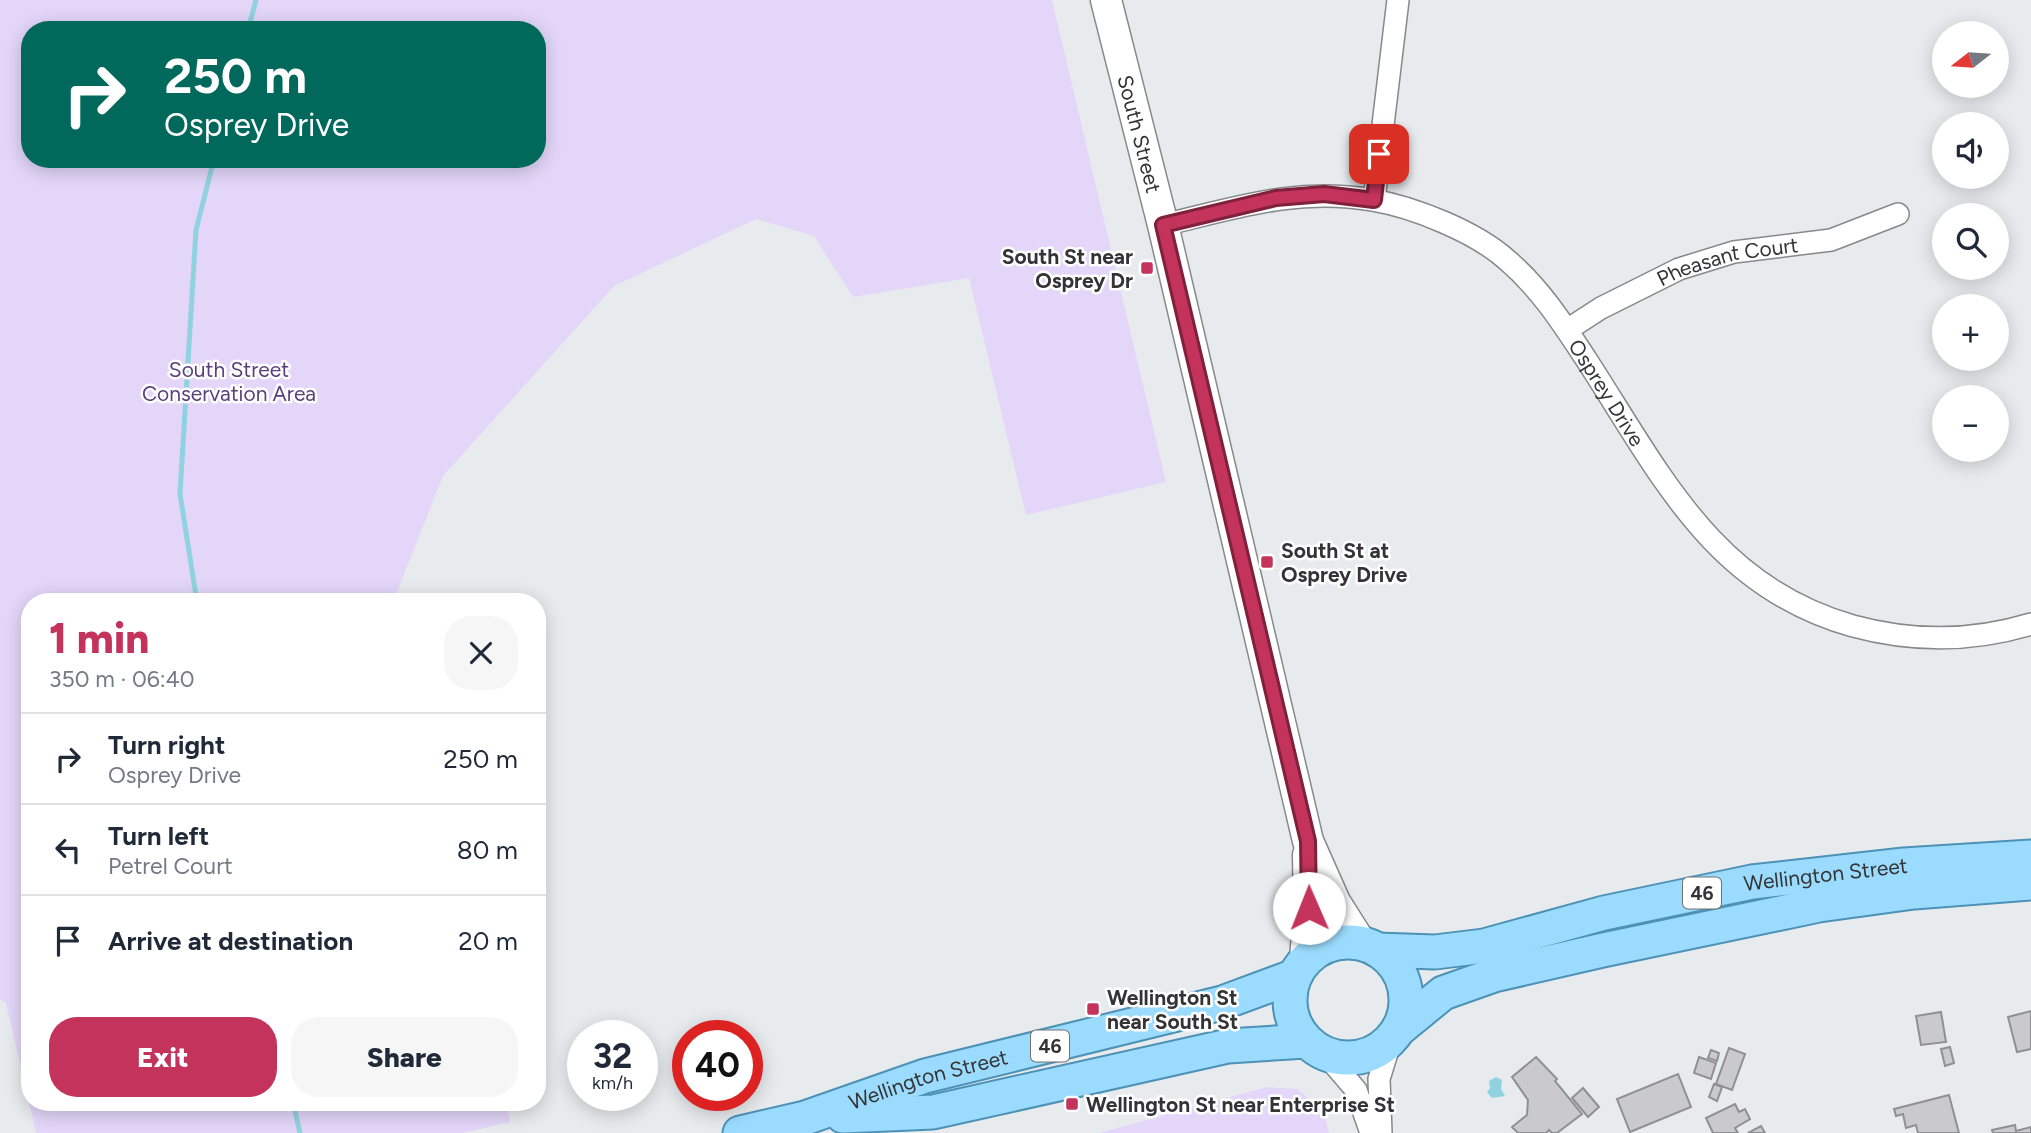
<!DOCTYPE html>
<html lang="en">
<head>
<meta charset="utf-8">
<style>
	:root { --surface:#fff; --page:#f6f6f7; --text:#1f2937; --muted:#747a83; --line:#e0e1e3; --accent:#c3335b }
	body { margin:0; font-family:Figtree,sans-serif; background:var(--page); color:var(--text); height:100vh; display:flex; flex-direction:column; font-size:26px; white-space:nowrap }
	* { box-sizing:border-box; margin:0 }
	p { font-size:23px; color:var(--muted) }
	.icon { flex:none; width:38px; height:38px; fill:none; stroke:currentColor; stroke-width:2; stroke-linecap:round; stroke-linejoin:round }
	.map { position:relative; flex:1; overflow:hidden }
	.panel { position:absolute; left:21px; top:593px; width:525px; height:518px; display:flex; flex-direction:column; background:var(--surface); border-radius:28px; box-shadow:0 4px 18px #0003 }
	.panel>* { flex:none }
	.top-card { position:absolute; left:21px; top:21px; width:525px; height:147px; border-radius:28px; box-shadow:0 4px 18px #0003; background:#00695c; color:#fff; overflow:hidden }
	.needle { width:46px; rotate:253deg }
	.fabs { position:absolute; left:1932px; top:21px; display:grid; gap:14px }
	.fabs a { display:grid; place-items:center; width:77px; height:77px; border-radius:50%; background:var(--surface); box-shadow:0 4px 18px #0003; font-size:35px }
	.speed { position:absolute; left:567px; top:1020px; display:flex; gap:14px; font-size:35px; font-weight:700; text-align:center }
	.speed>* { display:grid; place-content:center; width:91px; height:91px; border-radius:50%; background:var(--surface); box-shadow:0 4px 18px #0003; line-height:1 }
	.speed small { font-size:18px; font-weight:400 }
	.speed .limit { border:10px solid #d22; background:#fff; color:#111 }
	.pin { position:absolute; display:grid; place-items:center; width:60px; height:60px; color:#fff; margin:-30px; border-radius:14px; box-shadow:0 4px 10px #0006 }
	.me { position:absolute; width:77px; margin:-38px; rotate:359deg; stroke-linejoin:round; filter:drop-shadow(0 0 5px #0008) }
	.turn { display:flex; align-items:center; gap:24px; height:147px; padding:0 28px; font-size:32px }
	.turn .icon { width:91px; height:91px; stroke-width:2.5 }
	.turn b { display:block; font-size:49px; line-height:60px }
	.round { display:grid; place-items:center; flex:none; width:74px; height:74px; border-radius:28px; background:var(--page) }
	.overview { display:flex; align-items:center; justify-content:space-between; height:119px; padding:0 28px }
	h1 { font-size:42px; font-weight:800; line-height:52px; color:var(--accent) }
	.cta { display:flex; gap:14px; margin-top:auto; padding:14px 28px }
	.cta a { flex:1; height:80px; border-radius:28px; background:var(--accent); color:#fff; font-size:28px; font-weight:800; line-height:80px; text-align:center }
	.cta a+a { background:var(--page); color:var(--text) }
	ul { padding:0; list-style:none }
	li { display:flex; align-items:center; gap:21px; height:91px; padding:0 28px; border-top:2px solid var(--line) }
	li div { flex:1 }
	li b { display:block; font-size:26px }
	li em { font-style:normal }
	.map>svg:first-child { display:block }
	.green { fill:#e3d6f9; fill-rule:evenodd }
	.water { fill:#91d2e0 }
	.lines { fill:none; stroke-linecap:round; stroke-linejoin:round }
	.stream { stroke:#91d2e0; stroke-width:5 }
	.building { fill:#cacace; stroke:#909094; stroke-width:2 }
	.street-casing { stroke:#86888b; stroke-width:24 }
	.secondary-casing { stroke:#86888b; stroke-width:33 }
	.primary-casing { stroke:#4c91b6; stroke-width:37 }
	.street { stroke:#fff; stroke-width:21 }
	.secondary { stroke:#fff; stroke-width:30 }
	.primary { stroke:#9bdbfd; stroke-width:33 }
	.route-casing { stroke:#7f213b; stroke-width:18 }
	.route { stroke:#c3335b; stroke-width:12 }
	.poi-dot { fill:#c3335b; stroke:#fff; stroke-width:2.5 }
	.labels { text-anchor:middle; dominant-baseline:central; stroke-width:5; stroke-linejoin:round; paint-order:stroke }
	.shield { fill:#fff; stroke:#717172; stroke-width:2 }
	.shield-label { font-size:19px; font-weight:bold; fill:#343436 }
	.street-label { font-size:21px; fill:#343436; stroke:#fff }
	.poi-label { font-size:21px; font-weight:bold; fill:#343436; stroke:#fff; text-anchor:start }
	.park-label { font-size:21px; fill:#59407b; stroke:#fff }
</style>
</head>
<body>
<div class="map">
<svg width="2031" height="1133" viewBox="0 0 2031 1133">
	<rect width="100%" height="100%" fill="#e8ebee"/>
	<g class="green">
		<path d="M0 0H1052L1166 482 1026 515 969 278 853 297 814 236 756 219 614 286 443 476 393 602H30V1102H506L510 1122 463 1133H36L6 1003 0 999ZM30 30H537V159H30Z"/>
		<polygon points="1267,1087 1297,1089 1323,1110 1329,1133 1099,1133"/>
	</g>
	<polygon class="water" points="1496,1077 1502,1080 1501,1089 1505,1096 1492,1098 1487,1092 1490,1088 1489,1081"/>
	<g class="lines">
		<g class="stream">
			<polyline points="248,30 256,0"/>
			<polyline points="197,602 180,494 196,230 214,159"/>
			<polyline points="293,1102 300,1133"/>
		</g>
	</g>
	<g class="building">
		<polygon points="2031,1011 2031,1049 2017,1052 2008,1017"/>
		<polygon points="1941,1012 1946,1042 1921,1045 1916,1016"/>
		<polygon points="1950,1047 1954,1063 1945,1066 1941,1049"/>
		<polygon points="1729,1048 1745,1054 1732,1090 1716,1084"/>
		<polygon points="1711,1050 1719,1053 1717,1061 1708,1058"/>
		<polygon points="1536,1057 1557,1079 1555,1081 1582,1114 1557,1133 1552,1133 1549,1130 1546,1133 1518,1133 1512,1127 1527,1115 1528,1100 1512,1077"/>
		<polygon points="1699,1057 1716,1063 1711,1079 1694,1073"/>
		<polygon points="1678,1074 1691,1107 1630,1132 1617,1099"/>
		<polygon points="1714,1084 1722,1087 1717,1101 1709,1097"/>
		<polygon points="1583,1088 1599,1107 1588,1117 1572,1098"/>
		<polygon points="1949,1095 1959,1133 1918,1133 1916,1125 1906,1128 1903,1114 1896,1116 1894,1109"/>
		<polygon points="1735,1104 1739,1112 1745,1109 1750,1119 1735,1128 1738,1133 1713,1133 1706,1118"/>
		<polygon points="2015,1125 2016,1131 2031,1127 2031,1133 1993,1133 1992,1130"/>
		<polygon points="1761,1126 1765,1133 1748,1133"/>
	</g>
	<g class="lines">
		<defs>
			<g id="street">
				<polyline points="1374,200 1398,0"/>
				<path id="s1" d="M1163 225C1236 208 1296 187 1372 200 1414 207 1476 232 1507 260 1540 288 1563 324 1586 359 1660 473 1713 587 1853 626 1912 642 1972 642 2031 624"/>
				<path id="s2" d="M1567 330 1601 308 1679 269 1734 252 1831 240 1898 214"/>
				<polyline points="1326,1055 1356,1090 1371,1133"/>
				<polyline points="1381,1133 1379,1079 1391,1040"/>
			</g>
			<g id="secondary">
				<path id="s3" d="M1106 0 1163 225 1308 841 1335 902 1361 943"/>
				<polyline points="1305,960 1309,908 1308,855"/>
			</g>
			<g id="primary">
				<circle cx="1348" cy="1000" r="58"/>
				<path id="s4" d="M1377 950 1435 952 1484 946 1604 913 1752 882 1904 865 2031 857"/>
				<polyline points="1399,1029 1443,993 1494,975 1603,950 1819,905 1914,892 2031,883"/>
				<polyline points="843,1116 933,1112 1228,1046 1306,1041"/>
				<path id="s5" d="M740 1133 805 1118 925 1076 1222 1003 1295 976"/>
			</g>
		</defs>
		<use href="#street" class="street-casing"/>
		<use href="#secondary" class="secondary-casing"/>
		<use href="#primary" class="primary-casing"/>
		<use href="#street" class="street"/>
		<use href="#secondary" class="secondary"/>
		<use href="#primary" class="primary"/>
	</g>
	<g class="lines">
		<defs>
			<polyline id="route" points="1309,908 1308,841 1163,225 1276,198 1324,194 1374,200 1379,154"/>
		</defs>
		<use href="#route" class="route-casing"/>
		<use href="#route" class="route"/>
	</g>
	<g class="poi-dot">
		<rect x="1140" y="261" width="14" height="14" rx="3.5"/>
		<rect x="1260" y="555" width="14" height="14" rx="3.5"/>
		<rect x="1086" y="1002" width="14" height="14" rx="3.5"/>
		<rect x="1065" y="1097" width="14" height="14" rx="3.5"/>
	</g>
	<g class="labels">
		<g class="shield">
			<rect x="1683" y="877.5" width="38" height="31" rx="5"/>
			<rect x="1031" y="1030.5" width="38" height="31" rx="5"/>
		</g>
		<g class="shield-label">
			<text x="1702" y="893">46</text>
			<text x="1050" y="1046">46</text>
		</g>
		<g class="street-label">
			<text stroke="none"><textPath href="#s3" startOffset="138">South Street</textPath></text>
			<text stroke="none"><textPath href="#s2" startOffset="177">Pheasant Court</textPath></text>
			<text stroke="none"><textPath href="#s1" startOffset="528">Osprey Drive</textPath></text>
			<text stroke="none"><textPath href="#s4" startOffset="457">Wellington Street</textPath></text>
			<text stroke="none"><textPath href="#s5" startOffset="196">Wellington Street</textPath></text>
		</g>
		<g class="poi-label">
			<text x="1133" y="256" text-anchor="end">South St near<tspan x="1133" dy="24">Osprey Dr</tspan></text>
			<text x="1281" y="550">South St at<tspan x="1281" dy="24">Osprey Drive</tspan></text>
			<text x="1107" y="997">Wellington St<tspan x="1107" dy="24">near South St</tspan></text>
			<text x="1086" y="1104">Wellington St near Enterprise St</text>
		</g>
		<g class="park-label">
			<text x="229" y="369">South Street<tspan x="229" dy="24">Conservation Area</tspan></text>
		</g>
	</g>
</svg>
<div class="fabs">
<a><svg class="needle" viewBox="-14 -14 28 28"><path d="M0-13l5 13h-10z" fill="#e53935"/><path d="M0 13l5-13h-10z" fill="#747a83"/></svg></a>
<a><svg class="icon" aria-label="sound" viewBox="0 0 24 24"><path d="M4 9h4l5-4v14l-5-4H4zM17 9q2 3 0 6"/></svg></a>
<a><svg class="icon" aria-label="search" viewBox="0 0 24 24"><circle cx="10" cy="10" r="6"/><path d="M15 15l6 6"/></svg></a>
<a>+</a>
<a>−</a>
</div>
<div class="speed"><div>32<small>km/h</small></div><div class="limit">40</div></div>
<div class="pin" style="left:1379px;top:154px;background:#d93025"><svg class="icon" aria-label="arrive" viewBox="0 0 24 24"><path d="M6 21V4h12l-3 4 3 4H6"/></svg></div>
<svg class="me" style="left:1309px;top:908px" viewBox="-20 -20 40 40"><circle r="19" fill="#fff"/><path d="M0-13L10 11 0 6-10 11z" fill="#c3335b"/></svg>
<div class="top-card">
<div class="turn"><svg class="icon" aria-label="right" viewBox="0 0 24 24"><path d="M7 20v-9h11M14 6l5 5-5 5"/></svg><div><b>250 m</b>Osprey Drive</div></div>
</div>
<section class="panel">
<div class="overview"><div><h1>1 min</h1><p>350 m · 06:40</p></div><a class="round"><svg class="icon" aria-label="close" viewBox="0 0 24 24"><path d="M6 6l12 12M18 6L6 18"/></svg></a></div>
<ul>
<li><svg class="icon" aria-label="right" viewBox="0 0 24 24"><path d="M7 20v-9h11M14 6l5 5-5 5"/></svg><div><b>Turn right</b><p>Osprey Drive</p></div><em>250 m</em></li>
<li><svg class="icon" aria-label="left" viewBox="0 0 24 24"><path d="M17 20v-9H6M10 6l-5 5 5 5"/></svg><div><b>Turn left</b><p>Petrel Court</p></div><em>80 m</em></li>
<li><svg class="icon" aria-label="arrive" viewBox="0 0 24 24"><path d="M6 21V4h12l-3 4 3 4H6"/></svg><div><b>Arrive at destination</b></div><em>20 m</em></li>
</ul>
<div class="cta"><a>Exit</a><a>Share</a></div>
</section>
</div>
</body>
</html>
